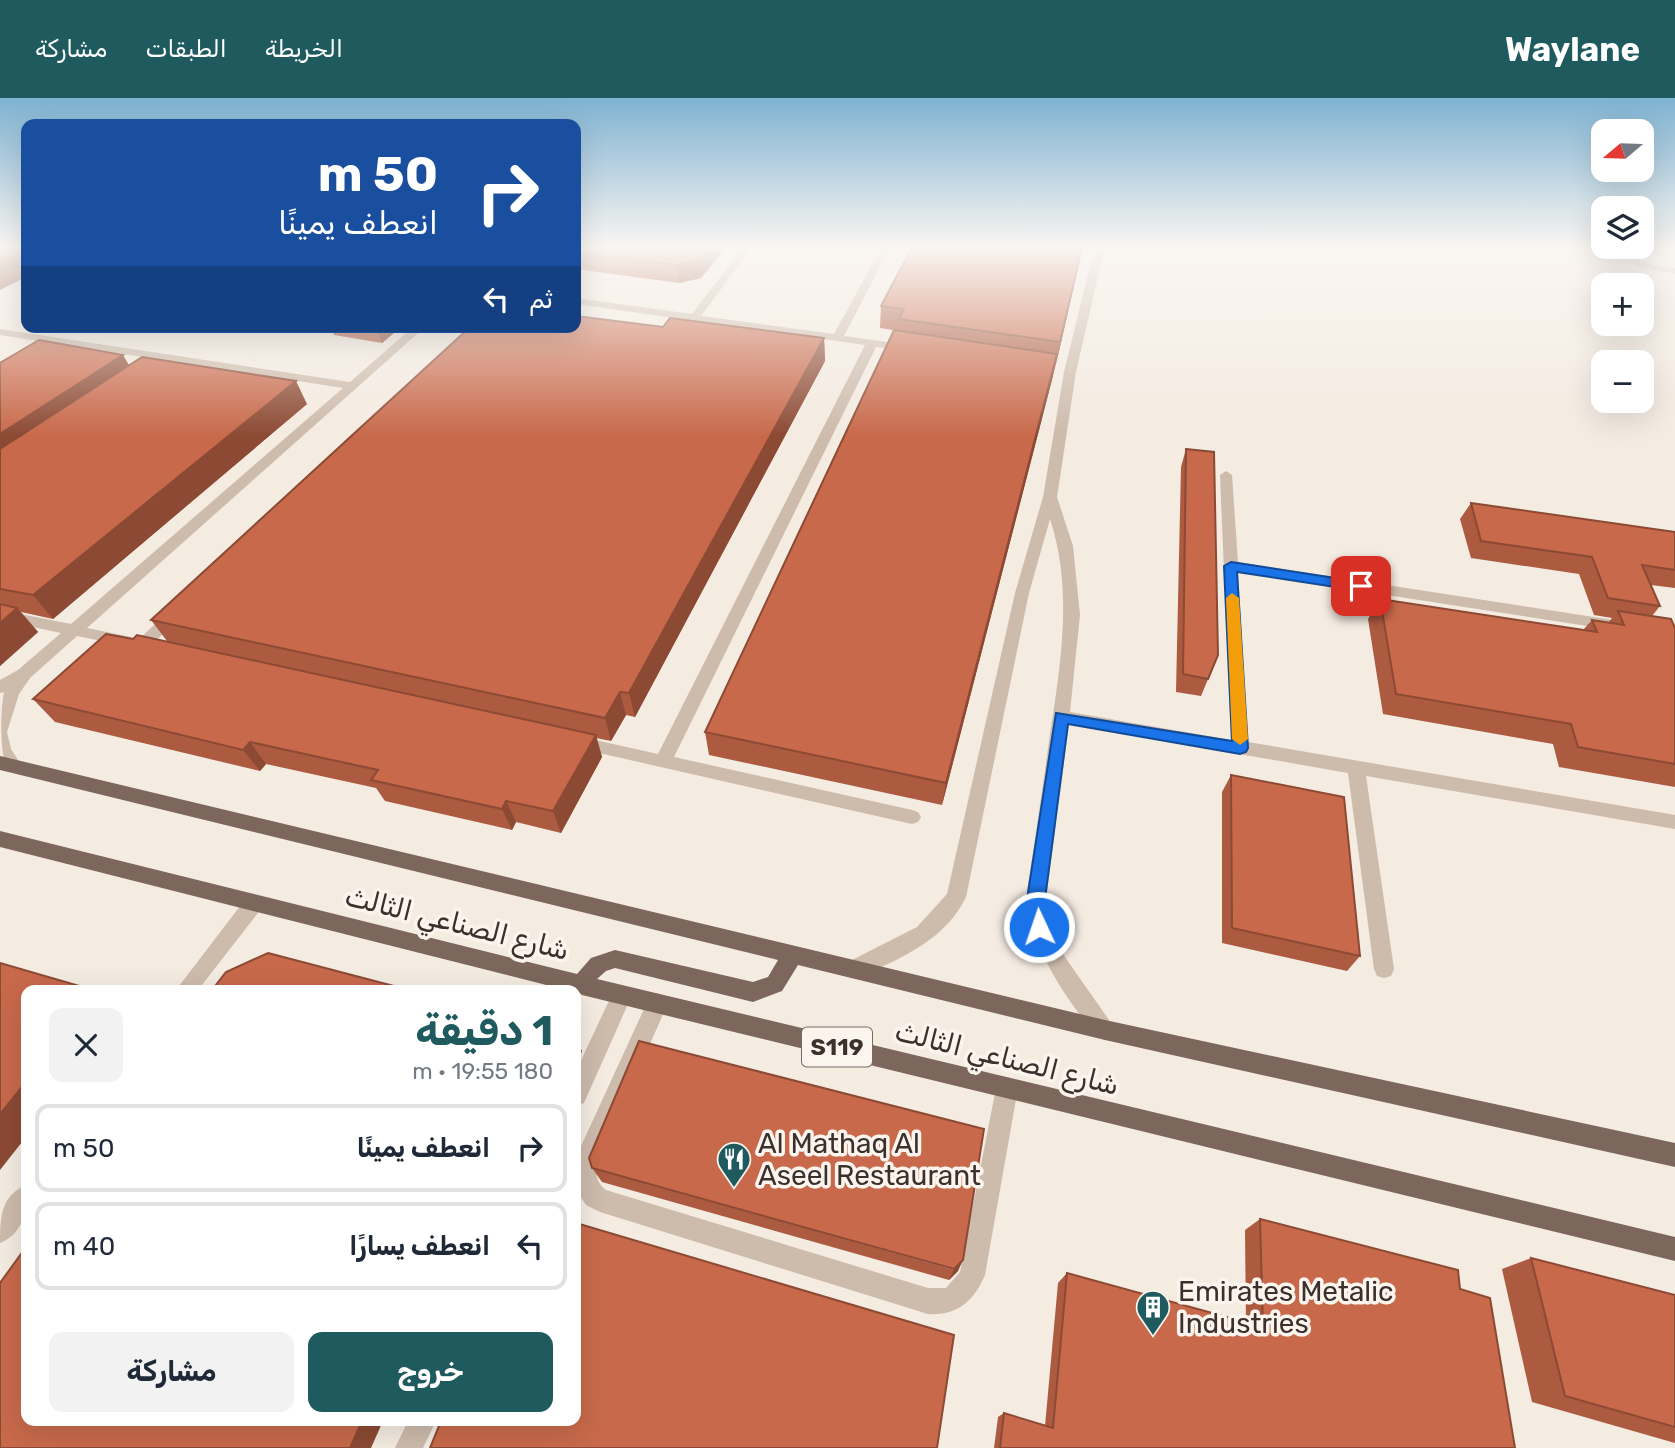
<!DOCTYPE html>
<html lang="ar">
<head>
<meta charset="utf-8">
<style>
	:root { --surface:#fff; --page:#f2f2f3; --text:#1f2937; --muted:#747a83; --line:#e0e1e3; --accent:#1f5a5e }
	body { margin:0; font-family:Rubik,Cairo,sans-serif; background:var(--page); color:var(--text); direction:rtl; height:100vh; display:flex; flex-direction:column; font-size:26px; white-space:nowrap }
	* { box-sizing:border-box; margin:0 }
	p { font-size:23px; color:var(--muted) }
	.icon { flex:none; width:38px; height:38px; fill:none; stroke:currentColor; stroke-width:2; stroke-linecap:round; stroke-linejoin:round }
	.map { position:relative; flex:1; overflow:hidden; direction:ltr }
	.panel { position:absolute; left:21px; top:887px; width:560px; height:441px; display:flex; flex-direction:column; background:var(--surface); border-radius:14px; box-shadow:0 7px 28px #0002; direction:rtl }
	.panel>* { flex:none }
	.hud { position:absolute; left:21px; top:21px; width:560px; height:214px; border-radius:14px; box-shadow:0 7px 28px #0002; direction:rtl; background:#1a4fa0; color:#fff; overflow:hidden }
	.needle { width:46px; rotate:251deg }
	.fabs { position:absolute; left:1591px; top:21px; display:grid; gap:14px }
	.fabs a { display:grid; place-items:center; width:63px; height:63px; border-radius:14px; background:var(--surface); box-shadow:0 7px 28px #0002; font-size:35px }
	.pin { position:absolute; display:grid; place-items:center; width:60px; height:60px; color:#fff; margin:-30px; border-radius:14px; box-shadow:0 4px 10px #0006 }
	.me { position:absolute; width:77px; margin:-38px; rotate:357deg; stroke-linejoin:round; filter:drop-shadow(0 0 5px #0008) }
	.turn { display:flex; align-items:center; gap:24px; height:147px; padding:0 28px; font-size:32px }
	.turn .icon { width:91px; height:91px; stroke-width:2.5 }
	.turn b { display:block; font-size:49px; line-height:60px }
	.then { display:flex; align-items:center; height:66px; padding:0 28px; background:#0003; gap:14px; font-size:26px }
	.round { display:grid; place-items:center; flex:none; width:74px; height:74px; border-radius:14px; background:var(--page) }
	.summary { display:flex; align-items:center; justify-content:space-between; height:119px; padding:0 28px }
	h1 { font-size:42px; font-weight:700; line-height:52px; color:var(--accent) }
	.cta { display:flex; gap:14px; margin-top:auto; padding:14px 28px }
	.cta a { flex:1; height:80px; border-radius:14px; background:var(--accent); color:#fff; font-size:28px; font-weight:700; line-height:80px; text-align:center }
	.cta a+a { background:var(--page); color:var(--text) }
	ul { padding:0; list-style:none }
	li { display:flex; align-items:center; gap:21px; height:88px; margin:0 14px 10px; padding:0 14px; border:4px solid var(--line); border-radius:14px }
	li div { flex:1 }
	li b { display:block; font-size:26px }
	li em { font-style:normal }
	header { display:flex; align-items:center; gap:42px; box-sizing:border-box; height:98px; padding:0 35px; background:var(--accent); color:#fff }
	header strong { font-size:33px }
	nav { display:flex; gap:38px; margin-inline-start:auto; font-size:24px }
	.map>svg:first-child { display:block }
	.lines { fill:none; stroke-linecap:round; stroke-linejoin:round }
	.minor { fill:#cdbbac; fill-rule:evenodd }
	.major { fill:#7d675c; fill-rule:evenodd }
	.wall { fill:#ac5a40 }
	.shaded-wall { fill:#8c4a34 }
	.building { fill:#c8694b; stroke:#8c4a34; stroke-width:2 }
	.route { fill:#1a73e8; stroke:#114b97; stroke-width:2 }
	.slow { fill:#f59e0b }
	.labels { text-anchor:middle; dominant-baseline:central; stroke-width:7; stroke-linejoin:round; paint-order:stroke }
	.shield { fill:#fbf5ee; stroke:#756b66; stroke-width:2 }
	.shield-label { font-size:23px; font-weight:bold; fill:#3b302b }
	.near-street-label { font-size:28px; fill:#3b302b; stroke:#fbf5ee }
	.near-poi-label { font-size:28px; fill:#3b302b; stroke:#fbf5ee; text-anchor:start }
</style>
</head>
<body>
<header>
<strong>Waylane</strong>
<nav><a>الخريطة</a><a>الطبقات</a><a>مشاركة</a></nav>
</header>
<div class="map">
<svg width="1675" height="1350" viewBox="0 0 1675 1350">
	<rect width="100%" height="100%" fill="#f4ebe1"/>
	<g class="lines">
		<g class="minor">
			<polygon points="744,148 753,148 701,218 834,236 882,148 891,148 844,238 909,247 915,250 909,253 876,249 674,659 912,712 918,714 921,719 918,724 912,726 577,650 568,644 577,638 658,656 865,247 576,206 576,200 692,216"/>
			<path d="M1095 148H1105L1076 274 1057 399 1073 448 1080 517 1070 614 1231 642 1220 377 1226 373 1232 377 1238 464 1613 522 1621 527 1613 532 1238 474 1248 644 1675 717V731L1366 678 1394 871 1391 878 1384 880 1377 878 1374 871 1348 675 1069 626 1046 801 1060 852 1116 932 1113 939 1105 942 1097 939C1063 896 1035 856 1026 801 1034 748 1042 695 1049 643 1060 569 1074 494 1050 421L1029 495 966 799C945 842 903 859 862 878L855 880 848 878 845 871 848 864 917 829 947 796 1015 495 1043 399 1064 274Z"/>
			<path d="M1619 149H1629C1638 167 1656 168 1675 170V176L1635 168Z"/>
			<path d="M413 229H425L87 530 131 539 134 543 131 547 126 548 77 538 30 580 19 596 7 634 11 651 22 668 19 673H7C0 654 0 615 4 594L0 595V582L18 572 61 535 0 522V512L71 526 343 290 0 237V231L350 284Z"/>
			<polygon points="174,512 179,513 182,517 179,521 147,551 137,551 134,547 137,543 169,513"/>
			<polygon points="254,797 261,799 264,805 261,811 198,892 176,892 247,799"/>
			<polygon points="622,887 629,890 632,897 584,1005 576,1008 576,973 615,890"/>
			<path d="M657 895 664 898 668 905 598 1064C595 1076 596 1084 606 1092L928 1190H946L960 1174 996 990 999 982 1007 979 1015 982 1018 990 985 1177C974 1203 957 1218 928 1216L600 1114 586 1107 580 1098 576 1089V1059L650 898Z"/>
			<path d="M26 1087C27 1110 25 1135 0 1145 0 1121 0 1098 26 1087Z"/>
			<polygon points="408,1323 436,1323 423,1350 395,1350"/>
		</g>
		<polygon class="major" points="0,658 1105,922 1675,1045 1675,1069 1105,942 798,867 782,893 753,904 615,870 606,873 597,881 1675,1139 1675,1163 582,897 576,892 566,892 0,749 0,733 577,876 591,860 615,852 753,884 768,879 778,862 0,672"/>
	</g>
	<g class="wall">
		<polygon points="576,149 726,149 701,180 679,185 576,171"/>
		<polygon points="1083,149 1056,266 942,707 709,657 705,634 899,233 880,230 881,208"/>
		<polygon points="331,229 401,229 382,245 334,237"/>
		<polygon points="663,229 824,240 825,263 635,619 626,617 611,643 596,640 602,659 561,735 516,724 512,732 385,703 376,690 266,666 260,673 55,624 33,601 167,543 151,522"/>
		<polygon points="0,265 129,267 307,306 53,521 21,514 38,534 0,568"/>
		<polygon points="1186,351 1218,557 1201,598 1176,594 1181,369"/>
		<polygon points="1471,405 1675,434 1675,490 1651,487 1660,508 1652,518 1675,530 1675,689 1559,669 1553,646 1383,616 1368,521 1380,501 1583,532 1592,522 1608,525 1612,520 1594,517 1579,476 1471,460 1460,421"/>
		<polygon points="1231,677 1360,858 1347,873 1222,845 1222,694"/>
		<polygon points="592,1070 958,1173 949,1182 602,1084"/>
		<polygon points="1260,1121 1460,1191 1515,1350 994,1350 998,1319 1004,1315 1045,1328 1058,1185 1067,1175 1246,1225 1245,1132"/>
		<polygon points="1531,1160 1675,1197 1675,1345 1532,1304 1502,1171"/>
	</g>
	<g class="shaded-wall">
		<polygon points="710,149 726,149 701,180 679,185 677,167"/>
		<polygon points="1082,149 1083,149 1056,266 1060,244"/>
		<polygon points="26,152 26,179 0,192 0,166"/>
		<polygon points="376,229 401,229 382,245"/>
		<polygon points="824,240 825,263 635,619 629,595"/>
		<polygon points="1057,256 1053,278 942,707 946,685"/>
		<polygon points="123,257 136,279 0,371 0,336"/>
		<polygon points="296,283 307,306 53,521 33,497"/>
		<polygon points="17,510 38,534 0,568 0,525"/>
		<polygon points="620,594 626,617 611,643 605,620"/>
		<polygon points="596,637 602,659 561,735 553,713"/>
		<polygon points="250,644 266,666 260,673 243,652"/>
		<polygon points="506,703 516,724 512,732 502,711"/>
		<polygon points="576,941 582,953 576,968"/>
		<polygon points="26,984 26,1039 0,1072 0,1016"/>
		<polygon points="963,1162 958,1173 949,1182 954,1171"/>
		<polygon points="362,1323 383,1323 371,1350 350,1350"/>
	</g>
	<g class="building">
		<polygon points="0,149 26,149 26,152 0,166"/>
		<polygon points="576,149 710,149 699,162 677,167 576,154"/>
		<polygon points="912,149 1082,149 1060,244 899,221 904,211 881,208"/>
		<polygon points="576,218 663,229 670,220 824,240 629,595 620,594 605,620 151,522 470,229 576,229"/>
		<polygon points="894,232 1057,256 946,685 705,634"/>
		<polygon points="39,242 123,257 0,336 0,265"/>
		<polygon points="142,259 296,283 33,497 0,491 0,351"/>
		<polygon points="1186,351 1214,354 1218,557 1208,581 1183,576"/>
		<polygon points="1471,405 1675,434 1675,472 1642,467 1660,508 1608,500 1592,459 1481,443"/>
		<polygon points="1380,501 1597,534 1592,522 1624,527 1618,513 1671,521 1675,530 1675,666 1578,649 1571,626 1396,596"/>
		<polygon points="0,506 17,510 0,525"/>
		<polygon points="106,536 133,541 137,537 596,637 553,713 506,703 502,711 371,682 378,672 250,644 243,652 33,601"/>
		<polygon points="1231,677 1344,699 1360,858 1232,830"/>
		<polygon points="268,855 409,892 212,892 226,874"/>
		<polygon points="0,865 93,892 26,892 26,984 0,1016"/>
		<polygon points="639,943 984,1031 963,1162 954,1171 592,1070 589,1060"/>
		<polygon points="1260,1121 1458,1172 1460,1191 1490,1200 1515,1350 1000,1350 1004,1315 1053,1330 1067,1175 1263,1229"/>
		<polygon points="576,1125 954,1237 937,1350 430,1350 441,1323 576,1323"/>
		<polygon points="26,1149 26,1323 362,1323 350,1350 0,1350 0,1185"/>
		<polygon points="1531,1160 1675,1197 1675,1329 1565,1298"/>
	</g>
	<linearGradient id="sky" x2="0" y2="1"><stop stop-color="#7eb2d2"/><stop offset="0.44" stop-color="#faf6f2"/><stop offset="1" stop-color="#faf6f2" stop-opacity="0"/></linearGradient>
	<rect width="1675" height="338" fill="url(#sky)"/>
	<polygon class="route" points="1231,464 1361,484 1368,488 1361,493 1237,474 1248,650 1246,654 1240,656 1068,626 1045,801 1048,829 1045,835 1032,835 1027,801 1056,615 1232,643 1224,468"/>
	<polygon class="slow" points="1232,495 1239,500 1248,641 1240,647 1232,641 1226,500"/>
	<defs>
		<symbol id="restaurant-pin" viewBox="-11 -11 22 30"><path d="M0 17L-7.5 6A9.5 9.5 0 1 1 7.5 6Z" fill="#1f5a5e" stroke="#fbf5ee"/><path d="M-5-6h1v4h1v-4h1v4h1v-4h1v5L-1.5 .5V6h-2V.5L-5-1ZM5-6V6H3V1.5H1.5Q1.5-4 5-6Z" fill="#fff"/></symbol>
		<symbol id="building-pin" viewBox="-11 -11 22 30"><path d="M0 17L-7.5 6A9.5 9.5 0 1 1 7.5 6Z" fill="#1f5a5e" stroke="#fbf5ee"/><path d="M-4-6H4V6H1V3H-1V6H-4ZM-2.5-4.3h1.7v1.8h-1.7ZM.8-4.3h1.7v1.8H.8ZM-2.5-1h1.7V.8h-1.7ZM.8-1h1.7V.8H.8Z" fill="#fff"/></symbol>
	</defs>
	<g fill-rule="evenodd">
		<use href="#restaurant-pin" x="715" y="1042" width="38" height="52"/>
		<use href="#building-pin" x="1134" y="1190" width="38" height="52"/>
	</g>
	<g class="labels">
		<rect class="shield" x="802" y="929.5" width="70" height="39" rx="5"/>
		<g class="shield-label">
			<text x="837" y="949">S119</text>
		</g>
		<g class="near-street-label">
			<text transform="translate(457 825) rotate(14)">شارع الصناعي الثالث</text>
			<text transform="translate(1007 960) rotate(14)">شارع الصناعي الثالث</text>
		</g>
		<g class="near-poi-label">
			<text x="758" y="1045">Al Mathaq Al<tspan x="758" dy="32">Aseel Restaurant</tspan></text>
			<text x="1178" y="1193">Emirates Metalic<tspan x="1178" dy="32">Industries</tspan></text>
		</g>
	</g>
</svg>
<div class="fabs">
<a><svg class="needle" viewBox="-14 -14 28 28"><path d="M0-13l5 13h-10z" fill="#e53935"/><path d="M0 13l5-13h-10z" fill="#747a83"/></svg></a>
<a><svg class="icon" aria-label="layers" viewBox="0 0 24 24"><path d="M12 4l9 5-9 5-9-5zM3 14l9 5 9-5"/></svg></a>
<a>+</a>
<a>−</a>
</div>
<div class="pin" style="left:1361px;top:488px;background:#d93025"><svg class="icon" aria-label="arrive" viewBox="0 0 24 24"><path d="M6 21V4h12l-3 4 3 4H6"/></svg></div>
<svg class="me" style="left:1039px;top:829px" viewBox="-20 -20 40 40"><circle r="17" fill="#1a73e8" stroke="#fff" stroke-width="3"/><path d="M0-11L8 9 0 5-8 9z" fill="#fff"/></svg>
<div class="hud">
<div class="turn"><svg class="icon" aria-label="right" viewBox="0 0 24 24"><path d="M7 20v-9h11M14 6l5 5-5 5"/></svg><div><b>50 m</b>انعطف يمينًا</div></div>
<div class="then">ثم<svg class="icon" aria-label="left" viewBox="0 0 24 24"><path d="M17 20v-9H6M10 6l-5 5 5 5"/></svg></div>
</div>
<section class="panel">
<div class="summary"><div><h1>1 دقيقة</h1><p>180 m · 19:55</p></div><a class="round"><svg class="icon" aria-label="close" viewBox="0 0 24 24"><path d="M6 6l12 12M18 6L6 18"/></svg></a></div>
<ul>
<li><svg class="icon" aria-label="right" viewBox="0 0 24 24"><path d="M7 20v-9h11M14 6l5 5-5 5"/></svg><div><b>انعطف يمينًا</b></div><em>50 m</em></li>
<li><svg class="icon" aria-label="left" viewBox="0 0 24 24"><path d="M17 20v-9H6M10 6l-5 5 5 5"/></svg><div><b>انعطف يسارًا</b></div><em>40 m</em></li>
</ul>
<div class="cta"><a>خروج</a><a>مشاركة</a></div>
</section>
</div>
</body>
</html>
